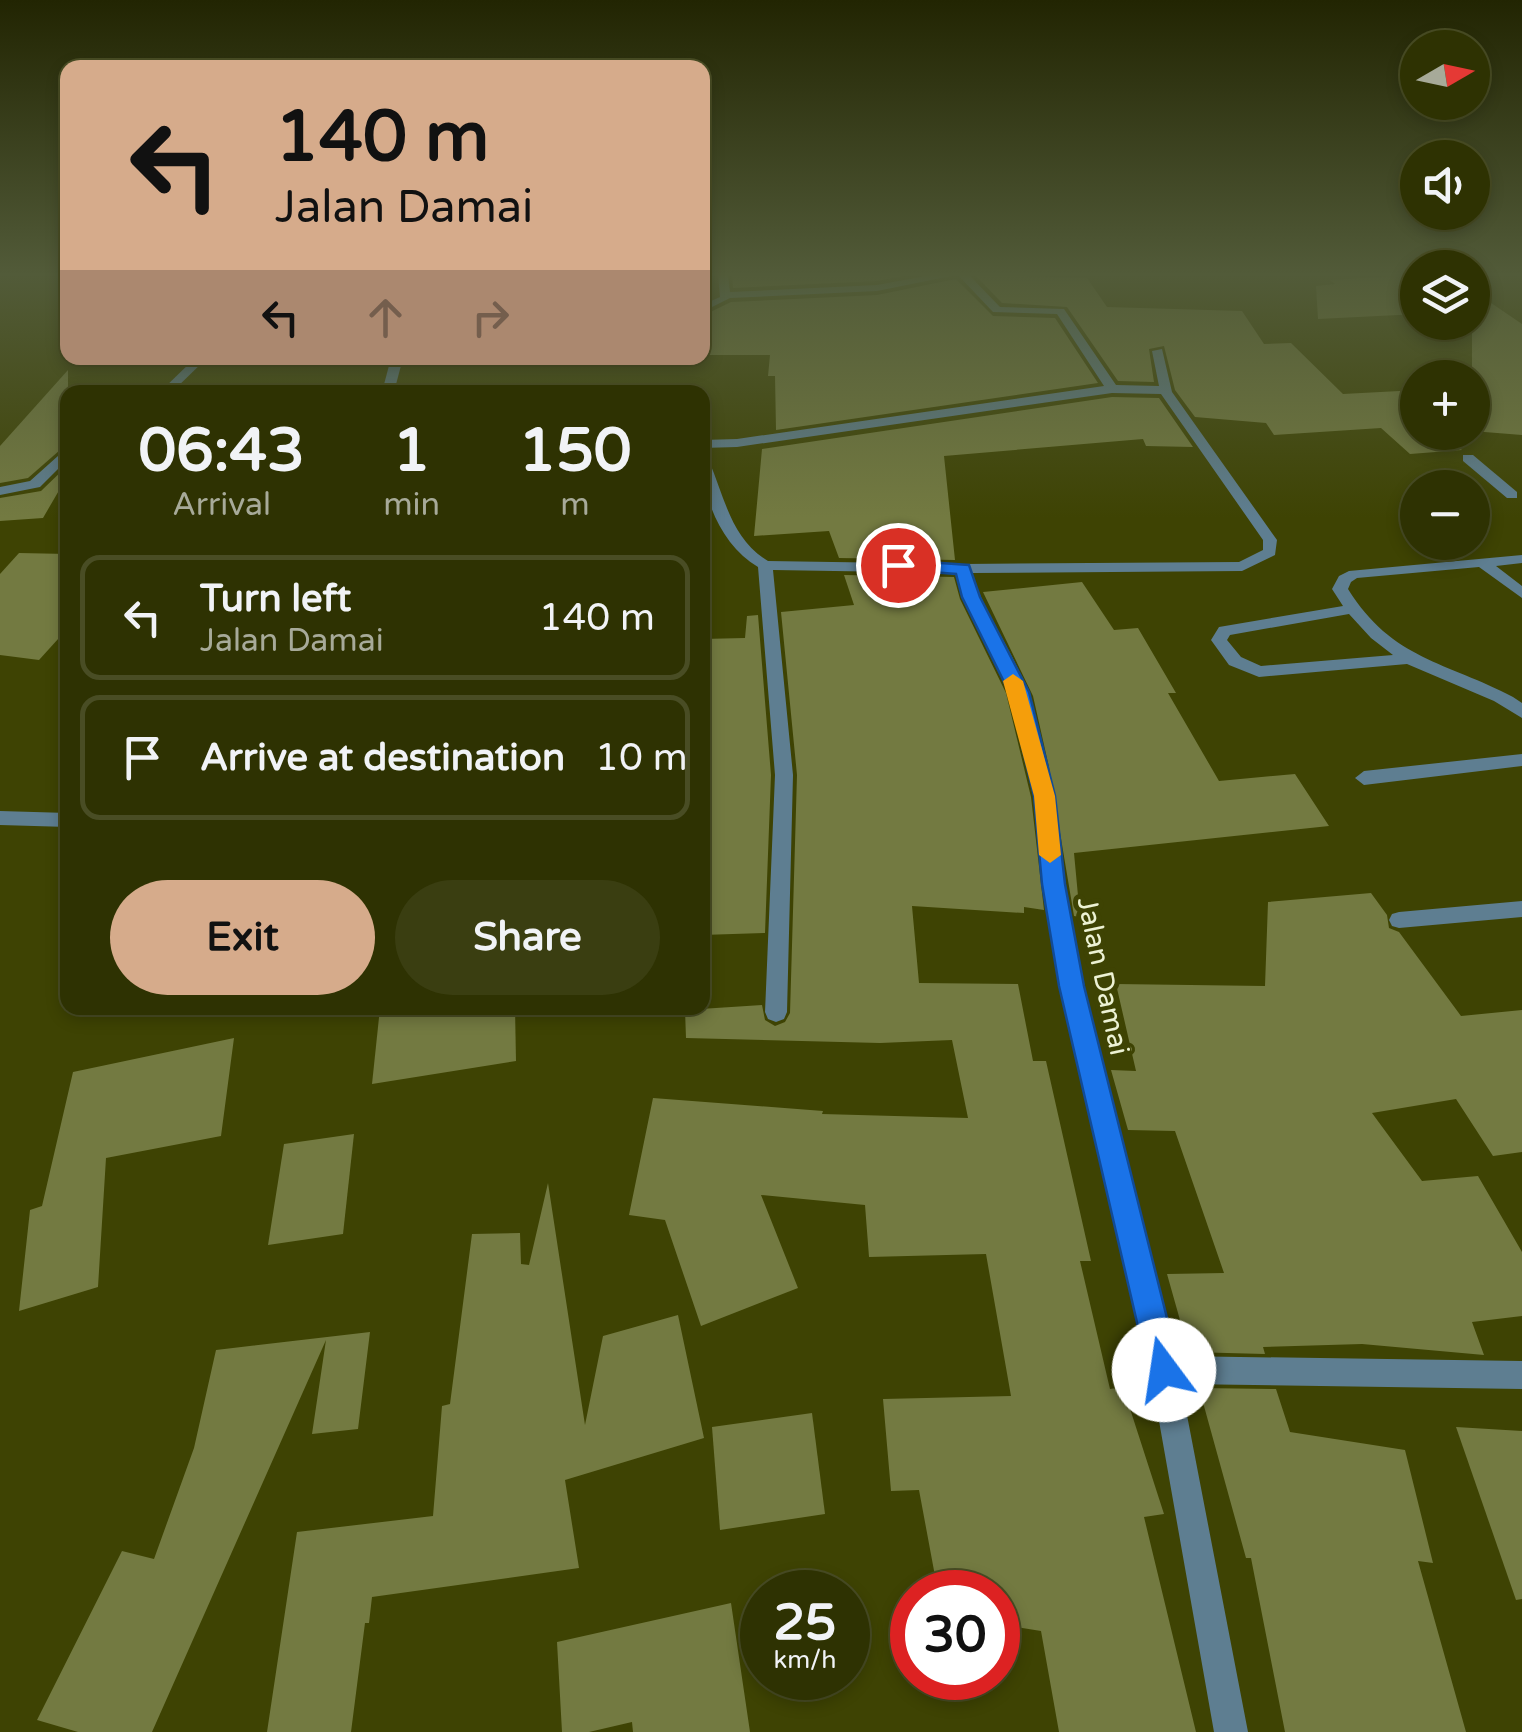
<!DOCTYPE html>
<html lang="en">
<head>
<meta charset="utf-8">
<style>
	:root { --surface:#2e3202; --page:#3a3e11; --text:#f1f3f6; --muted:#a7aa99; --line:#494d24; --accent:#d6ab8b }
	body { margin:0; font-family:"Varela Round",sans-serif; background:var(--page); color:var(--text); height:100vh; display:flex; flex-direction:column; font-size:38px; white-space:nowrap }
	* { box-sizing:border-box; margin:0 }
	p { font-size:32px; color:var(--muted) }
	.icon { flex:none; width:55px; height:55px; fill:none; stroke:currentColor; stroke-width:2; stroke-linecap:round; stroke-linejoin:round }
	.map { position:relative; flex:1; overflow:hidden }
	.side { position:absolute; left:60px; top:385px; width:650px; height:630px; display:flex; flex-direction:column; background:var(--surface); border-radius:20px; box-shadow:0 5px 15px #0003,0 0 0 2px var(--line) }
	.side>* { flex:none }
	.guide { position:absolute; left:60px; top:60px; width:650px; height:305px; border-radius:20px; box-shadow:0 5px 15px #0003,0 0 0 2px var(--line); background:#d6ab8b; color:#111; overflow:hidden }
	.needle { width:65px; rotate:81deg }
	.controls { position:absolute; left:1400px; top:30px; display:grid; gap:20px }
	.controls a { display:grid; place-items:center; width:90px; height:90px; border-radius:50%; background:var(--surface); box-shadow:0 5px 15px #0003,0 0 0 2px var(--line); font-size:50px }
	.speed { position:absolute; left:740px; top:1570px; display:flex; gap:20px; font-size:50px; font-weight:700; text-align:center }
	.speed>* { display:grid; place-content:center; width:130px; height:130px; border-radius:50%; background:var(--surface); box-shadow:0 5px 15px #0003,0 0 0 2px var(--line); line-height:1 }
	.speed small { font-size:25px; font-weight:400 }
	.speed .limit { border:15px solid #d22; background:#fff; color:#111 }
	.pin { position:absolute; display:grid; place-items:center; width:85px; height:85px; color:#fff; margin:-42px; border:5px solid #fff; border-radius:50%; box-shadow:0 2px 10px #0007 }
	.me { position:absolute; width:110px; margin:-55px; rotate:346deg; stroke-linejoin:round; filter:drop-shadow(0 0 8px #0008) }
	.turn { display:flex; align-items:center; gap:35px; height:210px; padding:0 50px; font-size:45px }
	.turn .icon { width:130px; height:130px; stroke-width:2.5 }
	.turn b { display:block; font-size:70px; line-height:85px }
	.lanes { display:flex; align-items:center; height:95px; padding:0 50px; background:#0003; justify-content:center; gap:50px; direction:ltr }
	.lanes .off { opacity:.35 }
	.eta { display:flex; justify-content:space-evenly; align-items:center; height:170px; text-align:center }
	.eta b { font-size:60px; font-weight:700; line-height:70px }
	.primary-button { display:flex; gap:20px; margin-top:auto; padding:20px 50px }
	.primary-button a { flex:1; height:115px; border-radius:60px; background:var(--accent); color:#111; font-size:40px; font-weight:700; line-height:115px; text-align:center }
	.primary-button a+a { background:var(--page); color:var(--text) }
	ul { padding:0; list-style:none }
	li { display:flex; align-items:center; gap:30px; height:125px; margin:0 20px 15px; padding:0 30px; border:5px solid var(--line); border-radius:20px }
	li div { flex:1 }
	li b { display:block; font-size:38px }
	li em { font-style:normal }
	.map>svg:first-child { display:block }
	.building { fill:#737a41 }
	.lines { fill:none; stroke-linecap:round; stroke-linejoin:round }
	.street { fill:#5e7e91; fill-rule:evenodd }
	.route { fill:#1a73e8; stroke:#114b97; stroke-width:2.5 }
	.slow { fill:#f59e0b }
	.labels { text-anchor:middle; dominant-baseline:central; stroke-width:10; stroke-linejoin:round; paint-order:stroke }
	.street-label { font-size:28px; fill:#edf2d4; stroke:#3e4303 }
</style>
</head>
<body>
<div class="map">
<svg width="1522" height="1732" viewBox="0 0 1522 1732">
	<rect width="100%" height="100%" fill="#3e4303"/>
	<g class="building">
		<polygon points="732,275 908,275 877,281 733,288"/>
		<polygon points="975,275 1087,278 1107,307 1242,311 1264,344 1291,343 1343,394 1418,390 1418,432 1442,432 1462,450 1410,454 1381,428 1274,435 1266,423 1195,417 1175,390 1164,346 1149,349 1154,382 1118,381 1067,307 1002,303"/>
		<polygon points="1398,276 1418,278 1418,314 1318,319 1316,286 1335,284 1330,280"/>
		<polygon points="956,279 993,316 1055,318 1098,383 776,430 775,376 768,376 770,355 702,355 702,316 731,302 877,295"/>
		<polygon points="1472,290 1522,324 1522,435 1472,431"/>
		<polygon points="68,370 68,443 28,478 0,483 0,446"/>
		<polygon points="1112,397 1159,398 1193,447 1146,446 1143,439 944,456 955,560 839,558 829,531 754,536 762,449"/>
		<polygon points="68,465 68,475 43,518 0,521 0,498 41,491"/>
		<polygon points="19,553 68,554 68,628 39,660 0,655 0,574"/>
		<polygon points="844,575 954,577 960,599 1006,693 1031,797 1044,910 1024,907 1024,913 912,906 919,983 1018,984 1033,1061 1046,1061 1091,1261 1080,1261 1110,1389 1123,1387 1164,1514 1144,1517 1196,1732 1059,1732 1041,1631 998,1624 998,1592 938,1592 919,1490 891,1491 883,1399 1011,1396 986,1254 869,1257 865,1205 761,1195 798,1288 701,1326 665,1220 629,1215 653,1098 823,1111 822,1114 968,1118 952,1040 880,1043 686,1038 685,1010 762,1005 765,1020 775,1026 785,1022 790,1013 797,775 781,612 854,605"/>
		<polygon points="1082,582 1114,630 1138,628 1176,693 1168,693 1219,781 1295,774 1329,826 1074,853 1080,917 1074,916 1049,767 1033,696 983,592"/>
		<polygon points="758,615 771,775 765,933 702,935 706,793 702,793 702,639 745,638 747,616"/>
		<polygon points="1371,893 1387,915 1389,928 1399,932 1461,1016 1522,1010 1522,1152 1493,1156 1456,1099 1372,1113 1422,1181 1478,1176 1522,1252 1522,1316 1472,1322 1484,1355 1362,1344 1263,1347 1265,1354 1189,1352 1167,1274 1224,1273 1175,1131 1128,1130 1111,1070 1136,1071 1116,984 1265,986 1268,902"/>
		<polygon points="380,1008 515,1008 516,1061 372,1084"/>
		<polygon points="234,1038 221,1136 106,1158 98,1287 19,1311 30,1210 42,1206 73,1072"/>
		<polygon points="354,1134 343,1234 268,1245 284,1144"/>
		<polygon points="548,1183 585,1425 603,1336 678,1315 704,1438 565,1480 579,1568 372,1597 369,1623 365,1623 351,1732 267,1732 297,1532 433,1516 442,1406 450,1404 472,1234 520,1233 521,1264 529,1265"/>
		<polygon points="370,1332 358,1429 312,1434 326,1340 152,1732 78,1732 37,1720 122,1551 154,1559 194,1448 216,1350"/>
		<polygon points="1199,1388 1276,1389 1290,1432 1405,1450 1433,1563 1418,1561 1466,1732 1285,1732 1251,1558 1246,1558"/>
		<polygon points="812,1413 825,1514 720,1530 712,1427"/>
		<polygon points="1456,1427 1522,1431 1522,1599 1516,1600"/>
		<polygon points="731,1603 750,1732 633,1732 632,1722 589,1732 562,1732 557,1642"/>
	</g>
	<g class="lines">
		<g class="street">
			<polygon points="718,275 728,275 730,292 877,285 931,275 956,275 877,291 730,298 702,312 702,305 720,297"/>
			<path d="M958 275H969L1000 307 1064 309 1116 385 1159 386 1152 351 1162 349 1172 392 1277 540 1275 555 1242 571 972 573C985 617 1016 654 1029 697 1055 790 1063 886 1082 980 1107 1106 1144 1231 1175 1356L1522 1361V1389L1181 1384 1248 1732H1214L1150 1370 1061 986 1043 884 1035 796 1010 692 963 597 957 573 773 570 793 775 787 1012 784 1019 776 1022 768 1019 765 1012 775 775 758 567C721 545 702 498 702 457L709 461C725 498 731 539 768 561L963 564 1239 562 1263 550V540L1161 394 1112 393 737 447 702 448V440L737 439 1104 386 1057 314 993 312Z"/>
			<polygon points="195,358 207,358 172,392 160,392"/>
			<polygon points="391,358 403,358 394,392 382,392"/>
			<polygon points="68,447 68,459 40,487 0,495 0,487 30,481"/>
			<polygon points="1463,455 1473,455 1517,492 1517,498 1507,498 1463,461"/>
			<path d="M1522 555V563L1496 566 1522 586V598L1479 567 1357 578 1351 582 1348 589C1392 660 1447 662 1513 697L1522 703V718L1494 701 1407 664 1259 677 1229 665 1211 640 1219 627 1343 606 1332 589 1339 576 1349 571ZM1349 614 1371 638 1393 655 1261 666 1241 657 1227 640 1230 635Z"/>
			<polygon points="1522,754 1522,766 1364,785 1355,778 1364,771"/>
			<polygon points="0,811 68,813 68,827 0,825"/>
			<polygon points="1522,901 1522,917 1399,928 1392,926 1389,920 1392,914 1399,912"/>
		</g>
	</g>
	<linearGradient id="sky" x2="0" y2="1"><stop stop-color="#222502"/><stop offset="0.53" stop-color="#525b39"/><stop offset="1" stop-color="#525b39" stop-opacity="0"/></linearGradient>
	<rect width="1522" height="518" fill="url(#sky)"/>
	<polygon class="route" points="898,560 969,565 980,597 1029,692 1055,796 1065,884 1084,986 1180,1370 1175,1381 1164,1386 1153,1381 1148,1370 1059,986 1042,884 1034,796 1009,692 962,597 956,574 892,569 890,565"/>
	<polygon class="slow" points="1013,674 1023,681 1055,796 1061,855 1050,863 1039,855 1034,796 1003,681"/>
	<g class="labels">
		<g class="street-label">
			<text transform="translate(1103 976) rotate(78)">Jalan Damai</text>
		</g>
	</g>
</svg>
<div class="controls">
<a><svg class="needle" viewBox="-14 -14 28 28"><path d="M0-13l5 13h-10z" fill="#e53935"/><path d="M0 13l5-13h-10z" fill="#a7aa99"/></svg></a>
<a><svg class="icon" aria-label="sound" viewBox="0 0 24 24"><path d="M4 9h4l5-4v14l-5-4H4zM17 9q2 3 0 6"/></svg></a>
<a><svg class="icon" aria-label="layers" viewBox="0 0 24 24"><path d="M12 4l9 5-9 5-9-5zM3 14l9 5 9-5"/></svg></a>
<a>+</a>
<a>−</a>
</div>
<div class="speed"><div>25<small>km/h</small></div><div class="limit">30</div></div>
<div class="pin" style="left:898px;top:565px;background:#d93025"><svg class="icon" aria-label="arrive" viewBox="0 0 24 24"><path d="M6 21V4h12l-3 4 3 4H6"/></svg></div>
<svg class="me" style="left:1164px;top:1370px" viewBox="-20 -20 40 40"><circle r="19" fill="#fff"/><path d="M0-13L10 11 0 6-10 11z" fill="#1a73e8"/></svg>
<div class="guide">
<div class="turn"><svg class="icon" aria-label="left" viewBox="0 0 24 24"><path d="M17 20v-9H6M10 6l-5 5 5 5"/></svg><div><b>140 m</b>Jalan Damai</div></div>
<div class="lanes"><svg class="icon" aria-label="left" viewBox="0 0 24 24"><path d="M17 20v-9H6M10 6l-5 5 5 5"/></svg><svg class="icon off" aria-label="ahead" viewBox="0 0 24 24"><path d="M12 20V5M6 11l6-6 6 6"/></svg><svg class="icon off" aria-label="right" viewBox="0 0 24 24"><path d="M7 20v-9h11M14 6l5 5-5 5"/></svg></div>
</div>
<section class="side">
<div class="eta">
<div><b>06:43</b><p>Arrival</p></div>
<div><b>1</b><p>min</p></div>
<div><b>150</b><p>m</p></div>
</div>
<ul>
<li><svg class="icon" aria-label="left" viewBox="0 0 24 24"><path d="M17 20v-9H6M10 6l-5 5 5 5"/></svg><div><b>Turn left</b><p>Jalan Damai</p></div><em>140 m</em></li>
<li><svg class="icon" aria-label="arrive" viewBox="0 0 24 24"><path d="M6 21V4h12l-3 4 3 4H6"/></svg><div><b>Arrive at destination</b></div><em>10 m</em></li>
</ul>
<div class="primary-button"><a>Exit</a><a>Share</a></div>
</section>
</div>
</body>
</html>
